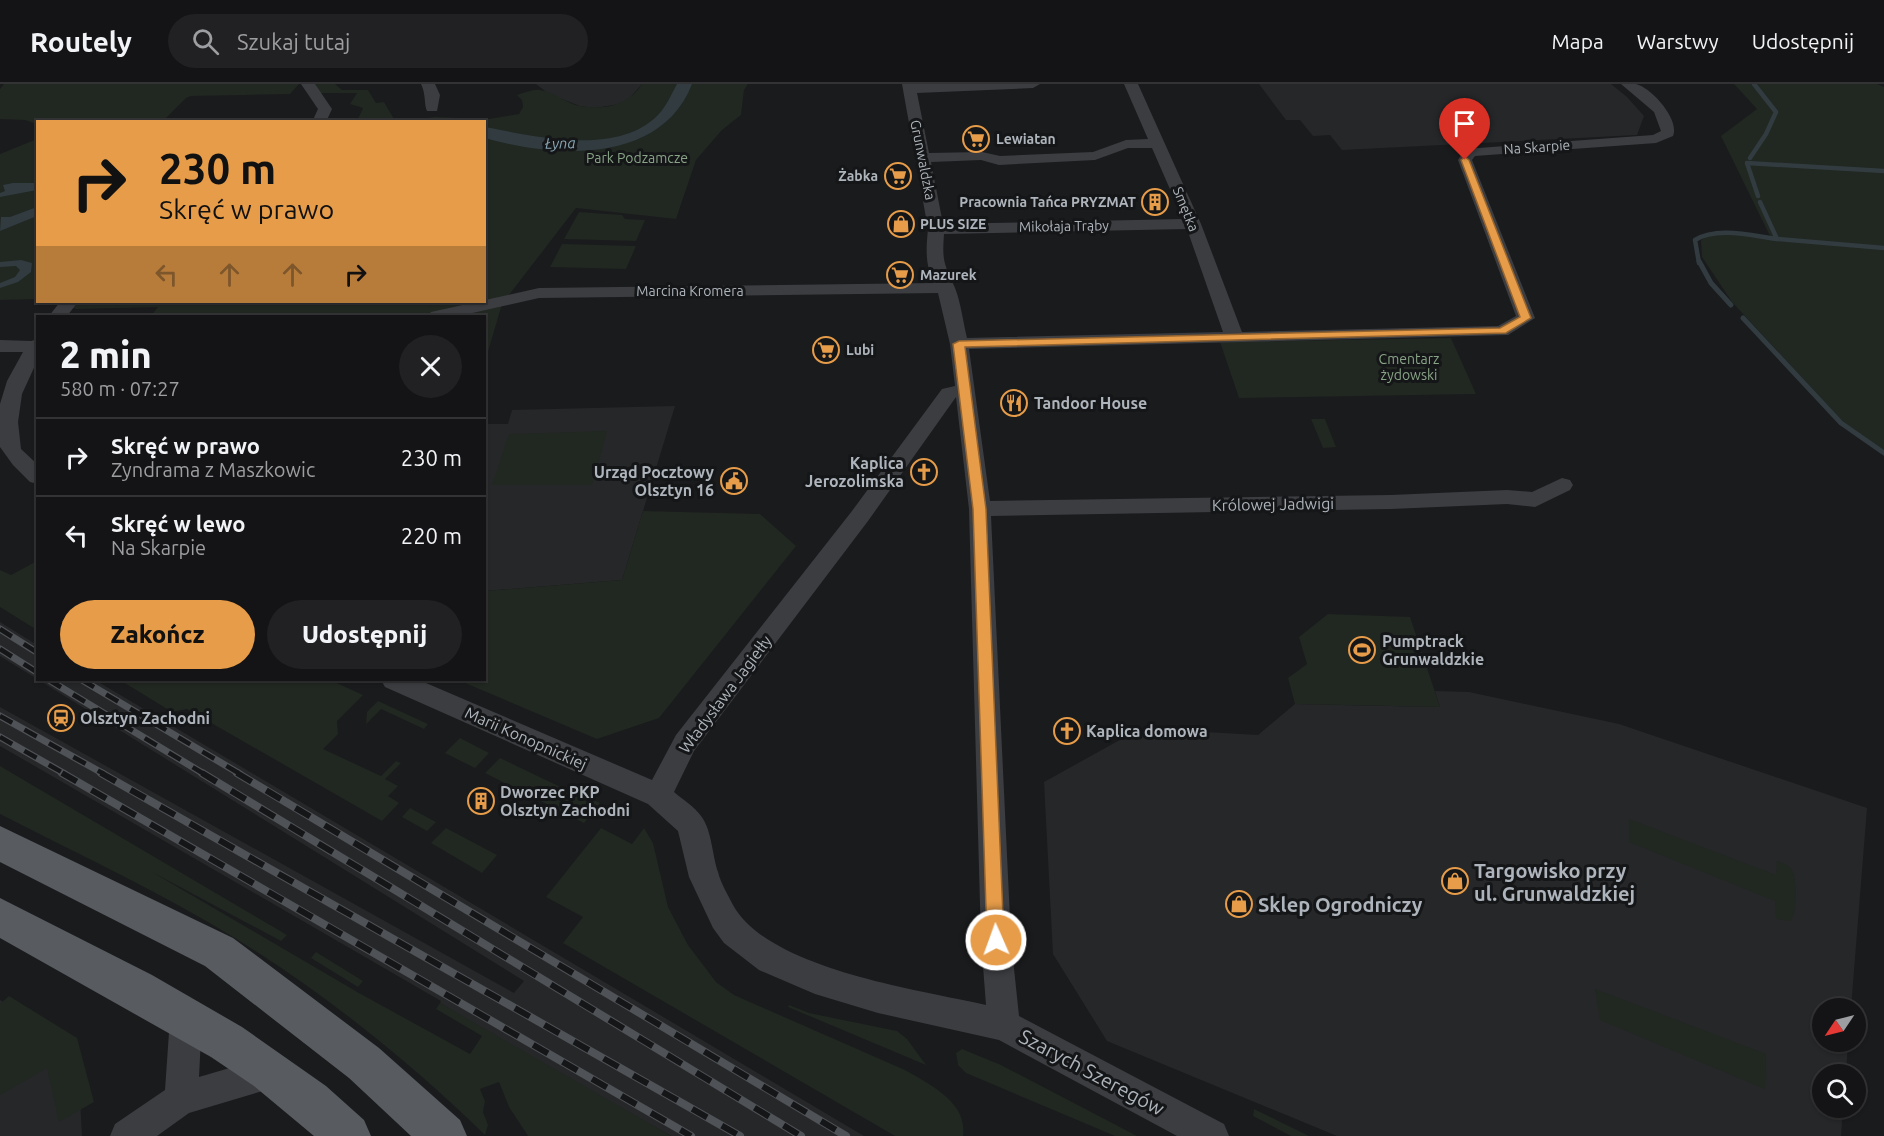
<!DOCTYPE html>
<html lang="pl">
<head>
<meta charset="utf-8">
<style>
	:root { --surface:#141416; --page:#212123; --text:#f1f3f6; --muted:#9d9ea1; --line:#333335; --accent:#e69c49 }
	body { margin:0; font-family:Ubuntu,sans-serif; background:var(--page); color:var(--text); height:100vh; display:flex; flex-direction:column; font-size:22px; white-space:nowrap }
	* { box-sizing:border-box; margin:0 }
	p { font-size:20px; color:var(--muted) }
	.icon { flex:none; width:33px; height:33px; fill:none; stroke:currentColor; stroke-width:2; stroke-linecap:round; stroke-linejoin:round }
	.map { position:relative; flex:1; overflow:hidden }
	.sheet { position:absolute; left:36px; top:231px; width:450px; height:366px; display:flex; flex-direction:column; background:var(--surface); border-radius:0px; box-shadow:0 2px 4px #0004,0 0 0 2px var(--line) }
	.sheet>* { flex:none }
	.hud { position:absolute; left:36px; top:36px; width:450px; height:183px; border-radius:0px; box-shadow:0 2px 4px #0004,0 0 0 2px var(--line); background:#e69c49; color:#111; overflow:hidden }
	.needle { width:39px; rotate:235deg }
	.buttons { position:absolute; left:1812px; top:914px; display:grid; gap:12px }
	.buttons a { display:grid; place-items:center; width:54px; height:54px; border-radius:50%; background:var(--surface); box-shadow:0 2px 4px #0004,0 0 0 2px var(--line); font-size:30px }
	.pin { position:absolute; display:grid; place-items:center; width:51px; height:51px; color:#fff; margin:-62px -26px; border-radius:50% 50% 50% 0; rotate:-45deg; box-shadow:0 0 6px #0007 }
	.pin .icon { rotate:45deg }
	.me { position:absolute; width:66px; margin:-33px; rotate:358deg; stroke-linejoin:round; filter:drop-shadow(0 0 4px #0008) }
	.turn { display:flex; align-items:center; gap:21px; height:126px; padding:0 24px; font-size:27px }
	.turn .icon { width:78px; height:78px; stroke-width:2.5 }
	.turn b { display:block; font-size:42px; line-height:51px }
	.lanes { display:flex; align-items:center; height:57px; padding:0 24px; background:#0003; justify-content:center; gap:30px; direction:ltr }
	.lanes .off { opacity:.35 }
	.round { display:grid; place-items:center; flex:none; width:63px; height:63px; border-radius:32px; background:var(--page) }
	.head { display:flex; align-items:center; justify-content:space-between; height:102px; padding:0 24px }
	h1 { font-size:36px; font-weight:800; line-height:45px }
	.primary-button { display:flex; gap:12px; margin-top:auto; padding:12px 24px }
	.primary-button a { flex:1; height:69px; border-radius:36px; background:var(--accent); color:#111; font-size:24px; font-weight:800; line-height:69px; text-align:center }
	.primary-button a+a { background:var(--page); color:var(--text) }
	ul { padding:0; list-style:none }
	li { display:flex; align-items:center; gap:18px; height:78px; padding:0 24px; border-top:2px solid var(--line) }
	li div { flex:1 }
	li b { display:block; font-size:22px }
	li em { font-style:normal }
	header { display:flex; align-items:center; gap:36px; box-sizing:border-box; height:84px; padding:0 30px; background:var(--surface); border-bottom:2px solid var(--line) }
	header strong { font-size:28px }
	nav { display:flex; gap:33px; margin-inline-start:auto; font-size:21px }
	.search { width:420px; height:54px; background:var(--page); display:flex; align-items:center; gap:15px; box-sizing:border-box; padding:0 21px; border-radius:33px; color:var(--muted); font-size:22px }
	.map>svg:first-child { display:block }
	.built { fill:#262729 }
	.green { fill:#212721 }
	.water { fill:#313b40 }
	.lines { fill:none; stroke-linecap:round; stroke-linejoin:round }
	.stream-far1 { stroke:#313b40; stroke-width:4.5 }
	.stream { stroke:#313b40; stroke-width:5 }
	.minor { fill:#3c3d41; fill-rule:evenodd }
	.major { fill:#585b60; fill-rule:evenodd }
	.rail-far1-casing { stroke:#4f5256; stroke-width:7 }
	.rail-casing { stroke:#4f5256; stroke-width:8 }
	.rail-far1 { stroke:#151618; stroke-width:4.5; stroke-dasharray:14; stroke-linecap:butt }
	.rail { stroke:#151618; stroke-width:6; stroke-dasharray:17; stroke-linecap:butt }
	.route { fill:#e69c49; stroke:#96652f; stroke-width:1.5 }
	.labels { text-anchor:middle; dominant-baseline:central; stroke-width:6; stroke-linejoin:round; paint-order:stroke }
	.far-poi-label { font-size:14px; font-weight:bold; fill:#aeb4bb; stroke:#151618; text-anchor:start }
	.far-street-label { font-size:14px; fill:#aeb4bb; stroke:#151618 }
	.far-park-label { font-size:14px; fill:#89a487; stroke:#151618 }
	.far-water-label { font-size:15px; font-style:italic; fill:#88a5b3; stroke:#151618 }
	.poi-label { font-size:16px; font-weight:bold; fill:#aeb4bb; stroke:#151618; text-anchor:start }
	.street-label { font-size:16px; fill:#aeb4bb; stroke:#151618 }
	.near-poi-label { font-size:20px; font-weight:bold; fill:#aeb4bb; stroke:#151618; text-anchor:start }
	.near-street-label { font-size:20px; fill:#aeb4bb; stroke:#151618 }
</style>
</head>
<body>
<header>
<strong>Routely</strong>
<div class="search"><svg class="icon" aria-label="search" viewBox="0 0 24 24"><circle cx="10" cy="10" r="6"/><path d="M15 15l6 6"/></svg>Szukaj tutaj</div>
<nav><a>Mapa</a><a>Warstwy</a><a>Udostępnij</a></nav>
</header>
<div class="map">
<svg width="1884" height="1052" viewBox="0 0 1884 1052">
	<rect width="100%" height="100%" fill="#1a1b1d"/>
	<g class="built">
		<polygon points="536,0 642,0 628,16 620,20 594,24 580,22 549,10"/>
		<polygon points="1259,0 1611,0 1627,13 1644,32 1637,51 1342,66 1330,51 1313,52 1300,36 1286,36"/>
		<polygon points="675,322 622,496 485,507 485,340 508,340 512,326"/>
		<polygon points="0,538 37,561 38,596 95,596 864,1052 671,1052 501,957 440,919 441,917 0,662 0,623 514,909 524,897 0,572"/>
		<polygon points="1435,607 1469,608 1619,640 1867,724 1851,924 1822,924 1822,957 1848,957 1846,990 1822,990 1822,1023 1843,1023 1841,1052 1337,1052 1107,957 1053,870 1044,698 1127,652 1188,647 1258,651 1295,620 1440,623"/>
		<polygon points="0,916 77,962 82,1052 0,1052"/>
	</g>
	<g class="green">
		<polygon points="4,0 299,0 290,10 191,12 186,14 163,37 38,38 37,40 25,36 0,35 0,5"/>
		<path d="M315 0H335L342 6H368L376 19 384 18 394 35 412 34 411 36 435 33 489 35 519 30 523 23 522 16 517 11C524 9 533 5 540 6 554 7 566 20 580 22 604 26 628 22 642 0H748L744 6 741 31 722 46 696 76 676 135 576 124 502 220 485 278 484 232H151L158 223 76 225 61 218H484V38L423 37 427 35 357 37 363 24 350 20 357 9H319Z"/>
		<polygon points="1734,0 1877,0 1884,3 1884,367 1845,340 1732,218 1702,173 1701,156 1713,149 1770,152 1721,52 1757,25"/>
		<polygon points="37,55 37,215 0,216 0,70"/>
		<polygon points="579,128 622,131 625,135 645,136 636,157 564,155"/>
		<polygon points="562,160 636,162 626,185 550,183"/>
		<polygon points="1451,254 1476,310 1239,314 1220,258"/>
		<polygon points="1311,335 1325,335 1336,363 1323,364"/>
		<polygon points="607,347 592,401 492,401 509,350"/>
		<polygon points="643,427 760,430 796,462 659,634 597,655 458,596 484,596 485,507 622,496"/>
		<polygon points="37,477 37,546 0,523 0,486 11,491"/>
		<polygon points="1328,530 1410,533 1440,623 1295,620 1288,594 1307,580 1299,553"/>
		<polygon points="120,596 330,596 363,611 337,637 338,650 323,665 381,692 396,677 401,679 385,695 398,702 388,712 399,719 382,737 187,625 172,628"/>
		<polygon points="378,617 428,640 424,645 381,625 366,640 367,628"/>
		<polygon points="460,654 489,669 475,684 445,669"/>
		<polygon points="500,674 573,709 575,707 600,719 584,739 485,689"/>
		<path d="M0 682 287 851 281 857 152 788 359 909 470 970 482 952 436 925 440 919 671 1052H528L509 1023 499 998 480 1005 485 1017 483 1028 488 1041 485 1051C410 978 328 912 238 856 162 809 80 771 0 730Z"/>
		<polygon points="410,724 436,738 427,747 402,733"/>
		<path d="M1629 735 1776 791 1777 777C1783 779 1790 781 1793 788 1797 800 1797 826 1791 837L1776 835 1775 817 1629 758Z"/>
		<polygon points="446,744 497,771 482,789 431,759"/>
		<path d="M601 744 632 760 644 744 653 759 668 823 688 861 716 898 734 911 905 986C929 1000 968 1018 963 1052H895L563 859 583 833 546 813Z"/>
		<polygon points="316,868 363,897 358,903 311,874"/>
		<polygon points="1595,905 1766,970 1765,1005 1600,936"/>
		<polygon points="9,912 77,954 94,1018 59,1038 47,984 0,1011 0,920"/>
		<polygon points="789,921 809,929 897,947 907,955 926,981 788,923"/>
		<polygon points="962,965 1001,981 1137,1052 1115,1052 966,989 958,981 956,969"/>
		<polygon points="1254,1025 1309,1052 1291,1052 1253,1032"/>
	</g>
	<g class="water">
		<path d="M677 0H692C661 81 553 74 485 54V43C534 52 617 73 658 31 666 23 671 11 677 0Z"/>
		<polygon points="13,99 37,99 37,106 0,113 0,109 5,107 3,101"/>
		<polygon points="37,123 37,132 0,147 1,133 10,133"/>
		<polygon points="21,176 32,179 31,188 18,198 0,204 0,199 15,193 20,186 16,182 0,183 0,178"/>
	</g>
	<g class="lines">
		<g class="stream-far1">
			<polyline points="1750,74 1766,50 1776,28 1754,0"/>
			<polyline points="1758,112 1747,79 1884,87"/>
			<polyline points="1777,155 1884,164"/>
			<path d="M1699 179 1695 156C1717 142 1753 152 1777 155L1760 118"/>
		</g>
		<g class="stream">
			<polyline points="1699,177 1711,199 1731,221"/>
			<polyline points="1743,234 1841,339 1884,369"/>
		</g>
		<g class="minor">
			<polygon points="301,0 315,0 332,25 326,38 312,38 318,25"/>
			<path d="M421 0H435L440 11 437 27H427C424 21 426 10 421 0Z"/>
			<path d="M902 0H1040L1033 4 917 9 929 69 982 68 1000 72 1093 68 1126 56 1148 55 1124 0H1138L1201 140 1242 248 1498 242 1516 232 1458 76 1465 65 1653 51 1661 47 1654 28 1621 0C1626 0 1632 0 1636 0 1652 4 1680 36 1673 52L1656 59 1475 72 1472 76 1535 234 1508 251 969 265 990 417 1391 411 1507 406 1532 408 1562 394 1570 396 1573 401 1570 406 1535 423 1507 420 1391 425 991 432 1011 856 1019 932 1224 1040 1229 1052H1177L999 956 878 929 815 910 759 886 724 859 713 844 689 793 678 747 648 720 385 603 381 596H419L652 696 676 651 852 427 942 305 955 302 950 260 938 209 539 214 459 232H428L431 228 539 204 934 199C925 181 926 165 928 145ZM1128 64H1152L1183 135 943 140 931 78 981 76 999 81 1095 76ZM1187 145 1223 248 967 254C963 238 961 219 955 204 944 179 942 178 944 150ZM956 313 969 425 981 856 986 921C919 906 768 885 733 821 728 811 721 800 718 788 712 771 712 746 701 732 695 723 682 715 674 708L694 667 868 437Z"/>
			<polygon points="60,218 78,218 67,232 49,232"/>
			<polygon points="38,255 38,275 22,310 18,338 21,365 38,381 38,400 30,398 13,381 0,363 0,320 7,297 23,268 0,268 0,256 31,257"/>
			<polygon points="186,918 197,923 202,934 199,993 274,971 286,976 291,988 286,1000 189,1029 157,1052 110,1052 115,1040 165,1006 170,934 175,923"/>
		</g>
		<g class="major">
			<polygon points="0,742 233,854 379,964 460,1036 467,1052 411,1052 349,994 205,882 0,778"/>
			<polygon points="0,814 152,891 242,943 326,1002 364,1036 371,1052 314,1052 254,1002 211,973 0,854"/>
		</g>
		<defs>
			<g id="rail-far1">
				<polyline points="0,545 38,569"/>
				<polyline points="0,565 38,589"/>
				<polyline points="49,596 204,690"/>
				<polyline points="82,596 240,690"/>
				<polyline points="0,632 104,690"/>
				<polyline points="0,653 65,690"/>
			</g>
			<g id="rail">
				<polyline points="62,689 691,1052"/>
				<polyline points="101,689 740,1052"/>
				<polyline points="202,689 801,1052"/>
				<polyline points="237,689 846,1052"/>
			</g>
		</defs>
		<use href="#rail-far1" class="rail-far1-casing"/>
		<use href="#rail" class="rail-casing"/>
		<use href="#rail-far1" class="rail-far1"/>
		<use href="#rail" class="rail"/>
	</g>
	<polygon class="route" points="1465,73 1469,76 1531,234 1506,249 965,263 986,425 1004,856 1002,862 996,864 989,862 987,856 973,425 953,260 959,257 1500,244 1520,233 1461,76"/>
	<defs>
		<symbol id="supermarket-ring" viewBox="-11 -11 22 22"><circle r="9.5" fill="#151618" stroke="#e69c49" stroke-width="1.5"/><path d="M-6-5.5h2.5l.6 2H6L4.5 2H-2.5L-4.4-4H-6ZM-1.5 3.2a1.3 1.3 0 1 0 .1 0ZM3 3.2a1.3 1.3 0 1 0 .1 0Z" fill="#e69c49"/></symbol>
		<symbol id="building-ring" viewBox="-11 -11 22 22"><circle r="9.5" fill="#151618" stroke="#e69c49" stroke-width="1.5"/><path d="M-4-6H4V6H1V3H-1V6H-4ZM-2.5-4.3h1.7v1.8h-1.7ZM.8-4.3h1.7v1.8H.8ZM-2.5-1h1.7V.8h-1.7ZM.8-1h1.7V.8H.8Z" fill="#e69c49"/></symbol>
		<symbol id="shop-ring" viewBox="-11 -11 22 22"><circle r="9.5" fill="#151618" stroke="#e69c49" stroke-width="1.5"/><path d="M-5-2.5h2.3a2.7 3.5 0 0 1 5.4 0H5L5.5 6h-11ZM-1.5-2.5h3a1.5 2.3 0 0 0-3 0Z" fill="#e69c49"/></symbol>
		<symbol id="restaurant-ring" viewBox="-11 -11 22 22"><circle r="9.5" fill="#151618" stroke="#e69c49" stroke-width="1.5"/><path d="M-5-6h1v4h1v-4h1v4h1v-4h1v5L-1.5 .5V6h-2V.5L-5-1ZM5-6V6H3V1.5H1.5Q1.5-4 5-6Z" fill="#e69c49"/></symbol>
		<symbol id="church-ring" viewBox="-11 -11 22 22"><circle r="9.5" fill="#151618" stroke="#e69c49" stroke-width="1.5"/><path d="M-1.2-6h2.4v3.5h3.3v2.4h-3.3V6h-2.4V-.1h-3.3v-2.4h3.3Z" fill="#e69c49"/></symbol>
		<symbol id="civic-ring" viewBox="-11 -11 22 22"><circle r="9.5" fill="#151618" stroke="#e69c49" stroke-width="1.5"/><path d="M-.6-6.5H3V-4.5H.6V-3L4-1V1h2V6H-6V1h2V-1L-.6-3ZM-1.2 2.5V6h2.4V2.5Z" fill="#e69c49"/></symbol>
		<symbol id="stadium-ring" viewBox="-11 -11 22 22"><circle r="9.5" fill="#151618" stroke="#e69c49" stroke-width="1.5"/><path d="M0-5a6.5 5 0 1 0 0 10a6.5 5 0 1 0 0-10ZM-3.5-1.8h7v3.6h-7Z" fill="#e69c49"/></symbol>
		<symbol id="station-ring" viewBox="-11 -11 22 22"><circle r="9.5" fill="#151618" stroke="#e69c49" stroke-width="1.5"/><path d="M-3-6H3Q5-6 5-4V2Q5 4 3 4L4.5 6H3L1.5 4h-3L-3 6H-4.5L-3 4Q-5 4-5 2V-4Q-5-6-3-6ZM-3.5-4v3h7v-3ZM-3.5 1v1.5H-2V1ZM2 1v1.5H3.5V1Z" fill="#e69c49"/></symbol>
	</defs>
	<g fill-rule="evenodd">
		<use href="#supermarket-ring" x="961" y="40" width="30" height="30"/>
		<use href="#supermarket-ring" x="883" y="77" width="30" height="30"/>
		<use href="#building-ring" x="1140" y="103" width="30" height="30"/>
		<use href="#shop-ring" x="886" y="125" width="30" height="30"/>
		<use href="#supermarket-ring" x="885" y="176" width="30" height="30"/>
		<use href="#supermarket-ring" x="811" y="251" width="30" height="30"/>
		<use href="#restaurant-ring" x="999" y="304" width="30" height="30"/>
		<use href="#church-ring" x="909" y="373" width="30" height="30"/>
		<use href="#civic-ring" x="719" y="382" width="30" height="30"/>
		<use href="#stadium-ring" x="1347" y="551" width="30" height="30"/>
		<use href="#station-ring" x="46" y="619" width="30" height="30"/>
		<use href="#church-ring" x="1052" y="632" width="30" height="30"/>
		<use href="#building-ring" x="466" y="702" width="30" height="30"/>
		<use href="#shop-ring" x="1440" y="782" width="30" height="30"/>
		<use href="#shop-ring" x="1224" y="805" width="30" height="30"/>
	</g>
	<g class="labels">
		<g class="far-poi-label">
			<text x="996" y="55">Lewiatan</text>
			<text x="878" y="92" text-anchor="end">Żabka</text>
			<text x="1136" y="118" text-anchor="end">Pracownia Tańca PRYZMAT</text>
			<text x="920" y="140">PLUS SIZE</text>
			<text x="920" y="191">Mazurek</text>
			<text x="846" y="266">Lubi</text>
		</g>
		<g class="far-street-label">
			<text transform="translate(1537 63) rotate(-4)">Na Skarpie</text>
			<text transform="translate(923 76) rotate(79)">Grunwaldzka</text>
			<text transform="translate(1186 125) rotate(68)">Smętka</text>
			<text transform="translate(1064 142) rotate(-1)">Mikołaja Trąby</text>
			<text x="690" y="207">Marcina Kromera</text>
		</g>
		<g class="far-park-label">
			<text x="637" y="74">Park Podzamcze</text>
			<text x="1409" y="275">Cmentarz<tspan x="1409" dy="16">żydowski</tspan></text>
		</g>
		<g class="far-water-label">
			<text transform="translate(560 59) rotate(-1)">Łyna</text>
		</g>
		<g class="poi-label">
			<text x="1034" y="319">Tandoor House</text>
			<text x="904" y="379" text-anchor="end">Kaplica<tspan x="904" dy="18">Jerozolimska</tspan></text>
			<text x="714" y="388" text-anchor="end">Urząd Pocztowy<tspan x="714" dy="18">Olsztyn 16</tspan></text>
			<text x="1382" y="557">Pumptrack<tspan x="1382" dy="18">Grunwaldzkie</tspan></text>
			<text x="80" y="634">Olsztyn Zachodni</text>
			<text x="1086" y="647">Kaplica domowa</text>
			<text x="500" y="708">Dworzec PKP<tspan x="500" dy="18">Olsztyn Zachodni</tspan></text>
		</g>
		<g class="street-label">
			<text transform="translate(1273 420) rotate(-1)">Królowej Jadwigi</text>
			<text transform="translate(725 610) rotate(-53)">Władysława Jagiełły</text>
			<text transform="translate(526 654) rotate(24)">Marii Konopnickiej</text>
		</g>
		<g class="near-poi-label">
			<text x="1474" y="786">Targowisko przy<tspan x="1474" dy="23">ul. Grunwaldzkiej</tspan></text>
			<text x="1258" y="820">Sklep Ogrodniczy</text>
		</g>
		<g class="near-street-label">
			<text transform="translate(1092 988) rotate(28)">Szarych Szeregów</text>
		</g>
	</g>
</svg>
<div class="buttons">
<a><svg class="needle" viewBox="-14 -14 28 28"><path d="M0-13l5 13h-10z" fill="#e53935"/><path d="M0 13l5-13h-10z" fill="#9d9ea1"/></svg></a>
<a><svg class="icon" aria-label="search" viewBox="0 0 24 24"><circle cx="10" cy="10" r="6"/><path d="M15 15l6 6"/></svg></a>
</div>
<div class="pin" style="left:1465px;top:76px;background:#d93025"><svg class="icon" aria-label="arrive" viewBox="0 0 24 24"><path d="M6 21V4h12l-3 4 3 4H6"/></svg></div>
<svg class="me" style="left:996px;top:856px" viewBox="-20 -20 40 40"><circle r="17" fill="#e69c49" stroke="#fff" stroke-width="3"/><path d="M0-11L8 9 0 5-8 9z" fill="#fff"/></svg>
<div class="hud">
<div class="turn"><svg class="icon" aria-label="right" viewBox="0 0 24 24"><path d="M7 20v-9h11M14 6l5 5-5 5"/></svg><div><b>230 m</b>Skręć w prawo</div></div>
<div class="lanes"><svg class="icon off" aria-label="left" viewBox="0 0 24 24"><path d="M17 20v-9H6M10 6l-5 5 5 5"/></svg><svg class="icon off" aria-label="ahead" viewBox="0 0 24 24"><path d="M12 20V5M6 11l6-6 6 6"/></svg><svg class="icon off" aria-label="ahead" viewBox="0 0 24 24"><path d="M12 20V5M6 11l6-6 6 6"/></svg><svg class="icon" aria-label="right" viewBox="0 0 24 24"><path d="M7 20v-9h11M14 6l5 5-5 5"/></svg></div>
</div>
<section class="sheet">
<div class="head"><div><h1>2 min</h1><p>580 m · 07:27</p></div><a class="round"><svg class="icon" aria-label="close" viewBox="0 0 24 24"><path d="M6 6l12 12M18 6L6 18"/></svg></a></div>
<ul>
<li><svg class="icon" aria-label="right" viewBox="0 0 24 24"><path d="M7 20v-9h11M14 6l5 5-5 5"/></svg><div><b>Skręć w prawo</b><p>Zyndrama z Maszkowic</p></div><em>230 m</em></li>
<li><svg class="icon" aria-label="left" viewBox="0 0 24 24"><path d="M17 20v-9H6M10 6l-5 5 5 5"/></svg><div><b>Skręć w lewo</b><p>Na Skarpie</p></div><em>220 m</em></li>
</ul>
<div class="primary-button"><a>Zakończ</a><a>Udostępnij</a></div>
</section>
</div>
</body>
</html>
